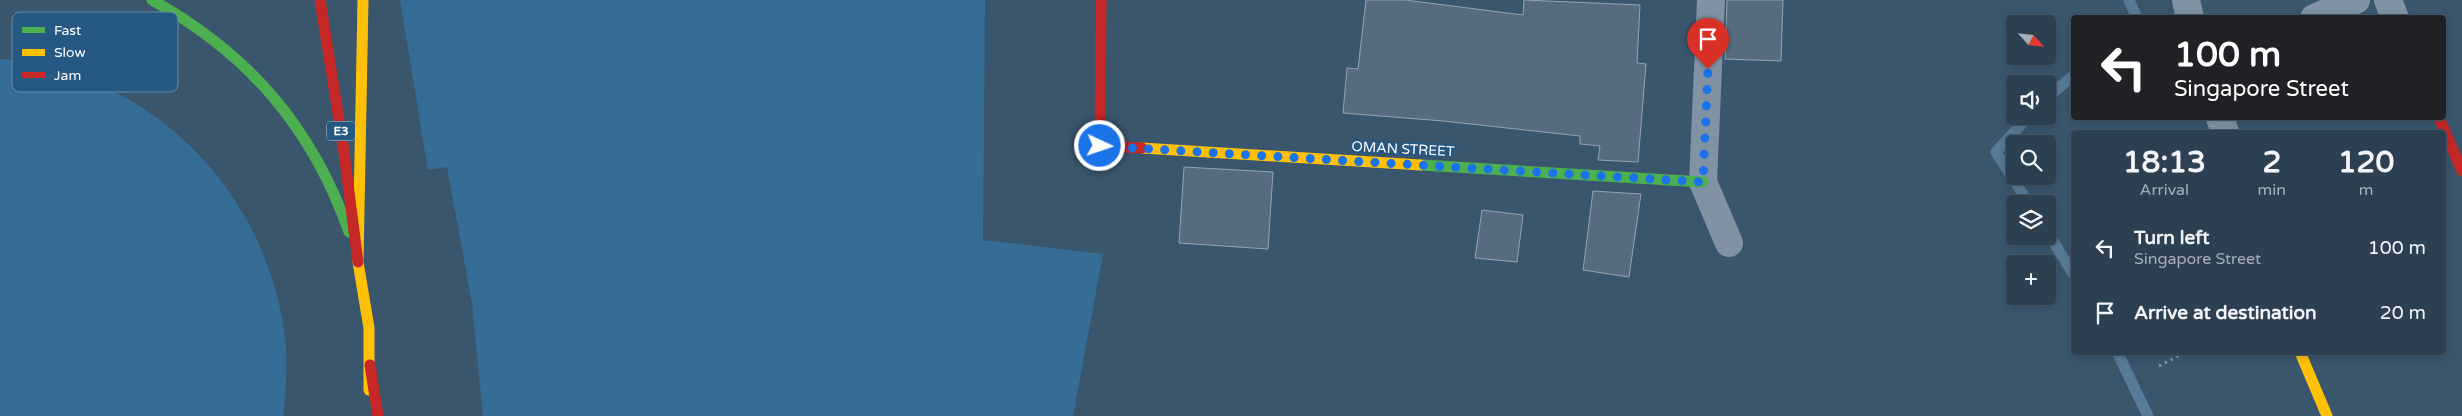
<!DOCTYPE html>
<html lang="en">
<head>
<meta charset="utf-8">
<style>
	:root { --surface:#2c4052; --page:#384b5c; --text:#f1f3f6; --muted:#a6afb8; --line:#485969 }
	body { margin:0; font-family:"Varela Round",sans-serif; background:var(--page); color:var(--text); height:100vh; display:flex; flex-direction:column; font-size:19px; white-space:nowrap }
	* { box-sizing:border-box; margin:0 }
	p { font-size:16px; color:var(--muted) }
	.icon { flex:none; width:28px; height:28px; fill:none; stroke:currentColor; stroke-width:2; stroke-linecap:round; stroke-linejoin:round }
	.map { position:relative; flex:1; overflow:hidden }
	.drawer { position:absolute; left:2071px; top:130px; width:375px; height:225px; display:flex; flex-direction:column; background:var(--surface); border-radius:5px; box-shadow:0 2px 8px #0003,0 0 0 1px var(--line) }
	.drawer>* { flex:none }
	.guide { position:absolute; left:2071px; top:15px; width:375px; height:105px; border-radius:5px; box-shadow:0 2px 8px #0003,0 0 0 1px var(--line); background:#202124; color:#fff; overflow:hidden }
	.needle { width:32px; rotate:117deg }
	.fabs { position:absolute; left:2006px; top:15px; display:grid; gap:10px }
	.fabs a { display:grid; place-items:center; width:50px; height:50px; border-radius:5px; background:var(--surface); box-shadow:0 2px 8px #0003,0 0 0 1px var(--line); font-size:25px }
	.pin { position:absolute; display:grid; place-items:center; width:42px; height:42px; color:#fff; margin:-51px -21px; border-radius:50% 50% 50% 0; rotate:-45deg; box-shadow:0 0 5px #0007 }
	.pin .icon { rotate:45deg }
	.me { position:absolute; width:55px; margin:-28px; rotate:93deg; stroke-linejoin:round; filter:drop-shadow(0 0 4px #0008) }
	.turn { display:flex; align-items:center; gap:18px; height:105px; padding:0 20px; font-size:22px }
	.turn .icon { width:65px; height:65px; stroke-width:2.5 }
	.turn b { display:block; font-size:35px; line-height:42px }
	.eta { display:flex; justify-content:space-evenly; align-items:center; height:85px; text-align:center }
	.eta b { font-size:30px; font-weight:700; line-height:35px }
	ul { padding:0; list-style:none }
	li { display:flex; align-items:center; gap:15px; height:65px; padding:0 20px }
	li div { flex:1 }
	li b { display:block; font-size:19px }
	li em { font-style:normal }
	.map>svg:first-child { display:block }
	.green { fill:#366d97 }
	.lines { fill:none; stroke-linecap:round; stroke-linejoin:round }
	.stream { stroke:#577a97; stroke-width:11 }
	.building { fill:#566c7e; stroke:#93a4b2 }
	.path { stroke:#8092a3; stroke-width:3; stroke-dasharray:2.5 4; stroke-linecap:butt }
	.street { stroke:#8092a3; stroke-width:28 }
	.fast { stroke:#4caf50; stroke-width:11 }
	.slow { stroke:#ffc107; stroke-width:11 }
	.jam { stroke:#c62828; stroke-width:11 }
	.route { stroke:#1a73e8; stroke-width:9; stroke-dasharray:0 16.2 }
	.labels { text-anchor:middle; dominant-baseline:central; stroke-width:4.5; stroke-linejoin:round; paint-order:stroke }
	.shield { fill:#255882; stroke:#becdda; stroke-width:1 }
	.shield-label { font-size:12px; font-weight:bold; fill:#fff }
	.street-label { font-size:14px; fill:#fff; stroke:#255882 }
	.key { fill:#255882; stroke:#668aa8; stroke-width:1 }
	.key-label { font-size:14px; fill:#fff }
</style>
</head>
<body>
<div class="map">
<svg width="2462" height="416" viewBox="0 0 2462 416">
	<rect width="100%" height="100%" fill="#3a566d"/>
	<g class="green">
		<polygon points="400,0 985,0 983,240 1103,254 1073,416 483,416 472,303 447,167 428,170"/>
		<path d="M0 59C37 61 76 74 109 89 206 136 271 230 285 337 288 363 286 390 283 416H0Z"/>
	</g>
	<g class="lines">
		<g class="stream">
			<polyline points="2129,0 2137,18"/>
			<polyline points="2048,97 2074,75"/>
			<polyline points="2029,204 1996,152 2029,116"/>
			<polyline points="2048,233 2074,275"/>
			<polyline points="2117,352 2148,416"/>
		</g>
	</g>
	<g class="building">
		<polygon points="1366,0 1405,0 1523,15 1524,0 1640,5 1637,63 1646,64 1638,162 1598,160 1600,146 1580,144 1580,136 1443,121 1343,113 1347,68 1358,69"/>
		<polygon points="1727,0 1783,0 1781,61 1725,59"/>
		<polygon points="1184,167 1273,172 1268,249 1179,243"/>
		<polygon points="1593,191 1641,194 1629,277 1583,270"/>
		<polygon points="1482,210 1523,215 1517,262 1475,258"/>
	</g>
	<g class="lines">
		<polyline class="path" points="2159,366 2186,352"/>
		<g class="street">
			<polyline points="1711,0 1703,182 1729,243"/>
			<polyline points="2186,0 2190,18"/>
			<polyline points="2388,0 2395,18"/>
			<polyline points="2314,18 2356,0"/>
			<polyline points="2220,118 2225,132"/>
		</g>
		<g class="fast">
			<path d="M152 0C249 54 312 127 349 232"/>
			<polyline points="1421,165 1703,182"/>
		</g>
		<g class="slow">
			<polyline points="363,0 358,262 369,328 369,390"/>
			<polyline points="1142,148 1421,165"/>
			<polyline points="2300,352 2327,416"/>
		</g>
		<g class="jam">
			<polyline points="320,0 343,145 358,262"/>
			<polyline points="1101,0 1100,146 1142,148"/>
			<polyline points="2439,118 2462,171"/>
			<polyline points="370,365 378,416"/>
		</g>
	</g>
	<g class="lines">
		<polyline class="route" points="1100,146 1703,182 1708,69"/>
	</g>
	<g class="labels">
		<rect class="shield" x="327" y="121.5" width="28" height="19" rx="4"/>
		<g class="shield-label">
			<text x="341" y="131">E3</text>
		</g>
		<g class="street-label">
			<text transform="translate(1403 149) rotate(3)">OMAN STREET</text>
		</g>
	</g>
	<rect x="12" y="12" width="166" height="80" rx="8" class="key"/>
	<rect x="22" y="27" width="23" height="6" fill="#4caf50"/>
	<rect x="22" y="49" width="23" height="7" fill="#ffc107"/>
	<rect x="22" y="72" width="23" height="6" fill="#c62828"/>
	<g class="key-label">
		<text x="54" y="35">Fast</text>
		<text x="54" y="57">Slow</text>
		<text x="54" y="80">Jam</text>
	</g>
</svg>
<div class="fabs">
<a><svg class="needle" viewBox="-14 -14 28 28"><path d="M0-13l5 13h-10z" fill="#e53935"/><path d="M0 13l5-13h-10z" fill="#a6afb8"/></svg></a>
<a><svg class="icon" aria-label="sound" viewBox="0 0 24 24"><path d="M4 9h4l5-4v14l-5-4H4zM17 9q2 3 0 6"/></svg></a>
<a><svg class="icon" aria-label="search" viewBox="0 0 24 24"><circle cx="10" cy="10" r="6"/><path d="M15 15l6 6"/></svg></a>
<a><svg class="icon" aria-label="layers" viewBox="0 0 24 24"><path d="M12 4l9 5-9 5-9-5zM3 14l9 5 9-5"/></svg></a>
<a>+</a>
</div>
<div class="pin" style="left:1708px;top:69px;background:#d93025"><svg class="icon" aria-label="arrive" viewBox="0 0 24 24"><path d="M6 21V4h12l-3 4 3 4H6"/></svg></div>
<svg class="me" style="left:1100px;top:146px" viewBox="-20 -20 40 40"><circle r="17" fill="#1a73e8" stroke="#fff" stroke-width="3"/><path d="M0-11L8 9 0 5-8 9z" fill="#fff"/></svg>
<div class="guide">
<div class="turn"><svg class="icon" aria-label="left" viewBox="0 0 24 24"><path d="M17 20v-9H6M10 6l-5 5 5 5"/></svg><div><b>100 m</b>Singapore Street</div></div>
</div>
<section class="drawer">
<div class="eta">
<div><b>18:13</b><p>Arrival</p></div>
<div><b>2</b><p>min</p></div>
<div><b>120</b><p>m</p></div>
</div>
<ul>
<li><svg class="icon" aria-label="left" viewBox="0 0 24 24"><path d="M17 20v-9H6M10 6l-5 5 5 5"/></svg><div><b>Turn left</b><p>Singapore Street</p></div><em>100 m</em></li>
<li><svg class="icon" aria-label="arrive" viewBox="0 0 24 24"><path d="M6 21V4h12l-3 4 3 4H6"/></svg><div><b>Arrive at destination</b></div><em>20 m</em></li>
</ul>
</section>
</div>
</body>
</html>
